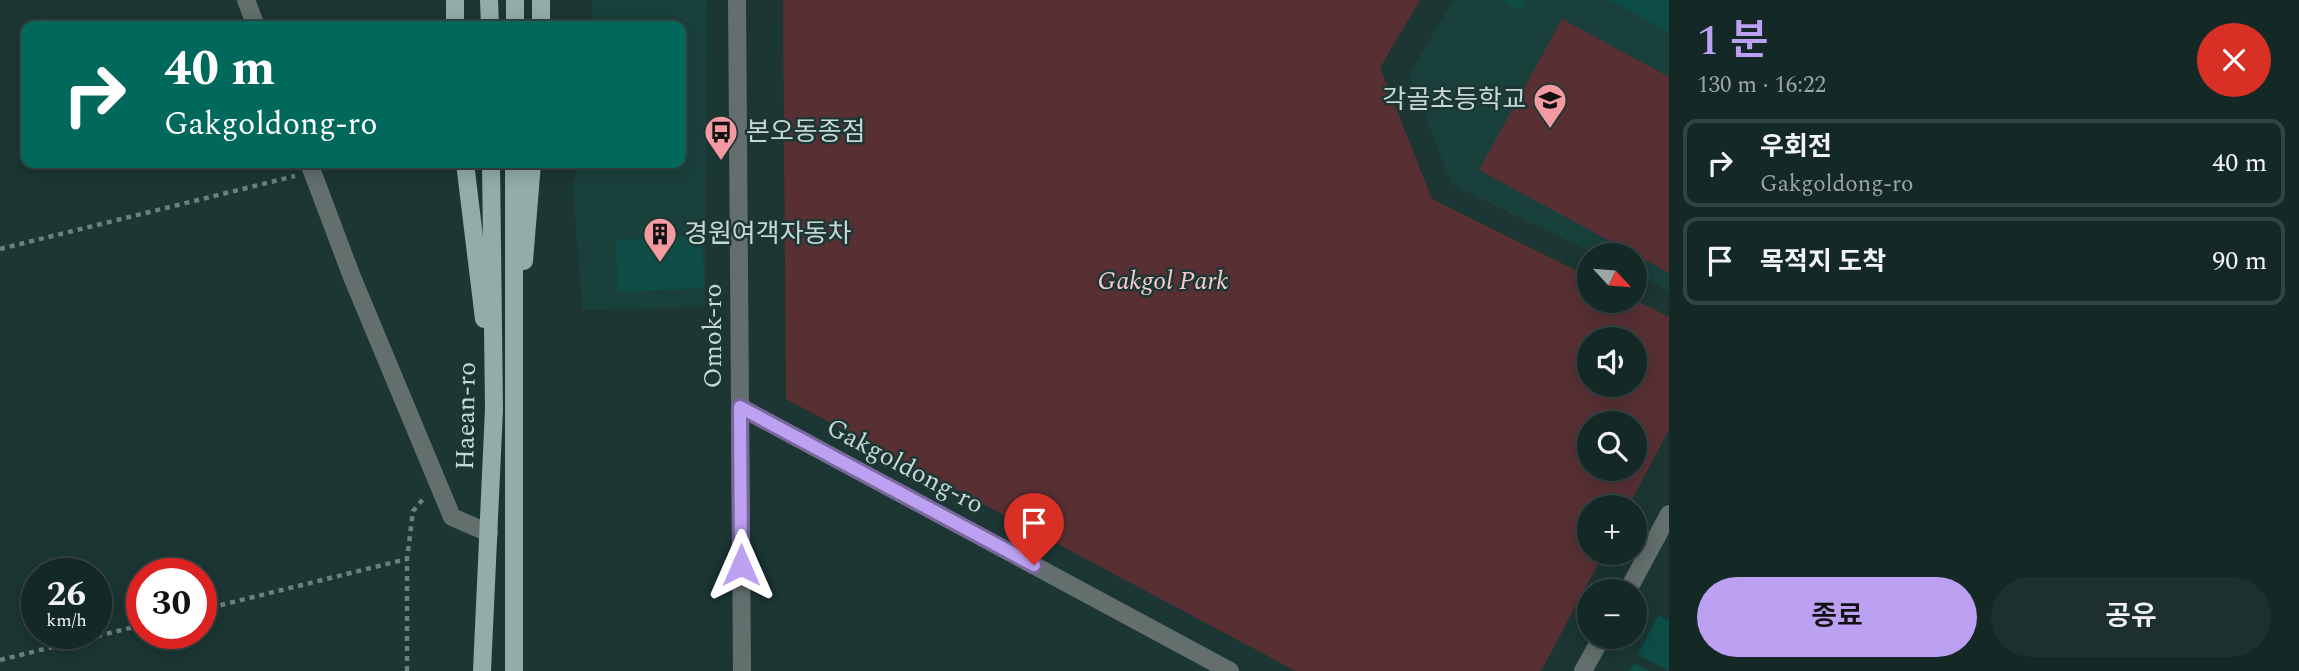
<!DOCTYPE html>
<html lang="ko">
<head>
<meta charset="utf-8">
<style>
	:root { --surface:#142826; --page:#1d302e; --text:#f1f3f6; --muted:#9da6a7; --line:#334443; --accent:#bca0f2 }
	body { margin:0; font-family:Spectral,"Noto Sans KR",serif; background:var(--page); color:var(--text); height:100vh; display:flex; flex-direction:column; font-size:26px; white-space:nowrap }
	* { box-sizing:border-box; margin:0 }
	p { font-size:23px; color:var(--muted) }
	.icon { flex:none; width:38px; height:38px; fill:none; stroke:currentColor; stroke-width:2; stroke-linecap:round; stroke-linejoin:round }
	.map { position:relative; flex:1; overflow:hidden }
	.sheet { display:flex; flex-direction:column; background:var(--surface); width:630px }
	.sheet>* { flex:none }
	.banner { position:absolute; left:21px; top:21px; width:665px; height:147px; border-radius:14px; box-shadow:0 4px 18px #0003,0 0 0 2px var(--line); background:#00695c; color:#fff; overflow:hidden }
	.needle { width:46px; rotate:116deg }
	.controls { position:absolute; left:1577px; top:243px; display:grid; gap:14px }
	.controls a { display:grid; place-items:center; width:70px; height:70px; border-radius:50%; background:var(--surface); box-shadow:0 4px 18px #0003,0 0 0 2px var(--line); font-size:35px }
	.speed { position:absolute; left:21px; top:558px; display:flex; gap:14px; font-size:35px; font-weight:700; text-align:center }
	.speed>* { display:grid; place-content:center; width:91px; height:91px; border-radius:50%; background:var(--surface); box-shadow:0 4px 18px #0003,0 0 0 2px var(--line); line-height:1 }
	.speed small { font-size:18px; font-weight:400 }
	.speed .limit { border:10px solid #d22; background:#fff; color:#111 }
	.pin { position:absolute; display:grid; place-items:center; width:60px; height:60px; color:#fff; margin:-72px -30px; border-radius:50% 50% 50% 0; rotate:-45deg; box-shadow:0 0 7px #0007 }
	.pin .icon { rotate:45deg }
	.me { position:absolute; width:77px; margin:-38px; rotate:0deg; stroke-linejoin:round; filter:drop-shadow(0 0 5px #0008) }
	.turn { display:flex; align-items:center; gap:24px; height:147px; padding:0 28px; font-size:32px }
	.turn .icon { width:91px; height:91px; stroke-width:2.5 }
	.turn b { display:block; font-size:49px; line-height:60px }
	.round { display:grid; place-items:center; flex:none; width:74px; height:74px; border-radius:37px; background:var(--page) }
	.overview { display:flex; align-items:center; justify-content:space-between; height:119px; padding:0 28px }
	h1 { font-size:42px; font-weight:600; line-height:52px; color:var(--accent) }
	.button { display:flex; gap:14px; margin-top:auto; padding:14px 28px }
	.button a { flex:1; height:80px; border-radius:42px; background:var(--accent); color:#111; font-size:28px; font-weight:600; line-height:80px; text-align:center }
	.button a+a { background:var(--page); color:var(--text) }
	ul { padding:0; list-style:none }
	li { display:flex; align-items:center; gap:21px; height:88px; margin:0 14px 10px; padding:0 14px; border:4px solid var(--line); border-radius:14px }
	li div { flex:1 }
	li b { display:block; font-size:26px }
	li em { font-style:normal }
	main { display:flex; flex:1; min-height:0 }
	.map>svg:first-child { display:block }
	.built { fill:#1a403b }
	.green { fill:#583034; fill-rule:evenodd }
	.building { fill:#0e4c46 }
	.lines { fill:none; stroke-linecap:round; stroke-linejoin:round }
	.path { stroke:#6b817e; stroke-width:4.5; stroke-dasharray:5 5; stroke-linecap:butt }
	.minor { stroke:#626f6d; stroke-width:18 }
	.major { stroke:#92aca8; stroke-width:18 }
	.route-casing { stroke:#7a689d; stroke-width:18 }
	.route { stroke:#bca0f2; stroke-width:12 }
	.labels { text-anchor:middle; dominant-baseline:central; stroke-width:5; stroke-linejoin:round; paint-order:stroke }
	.poi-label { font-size:26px; fill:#c7d7d4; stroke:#1b3633; text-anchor:start }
	.park-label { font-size:26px; font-style:italic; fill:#f8c8ca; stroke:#1b3633 }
	.street-label { font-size:26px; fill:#c7d7d4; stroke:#1b3633 }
</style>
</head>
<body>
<main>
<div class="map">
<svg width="1669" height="671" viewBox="0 0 1669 671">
	<rect width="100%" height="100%" fill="#1b3633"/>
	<g class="built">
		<polygon points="592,0 707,0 705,307 582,310 573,188 578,163 681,163 681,26 592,26"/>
		<polygon points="1453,0 1669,0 1669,291 1635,274 1634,256 1597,255 1452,185 1409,75"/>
	</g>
	<g class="green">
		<path d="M783 0H1420L1380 68 1432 199 1589 277V301L1635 300 1669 317V430L1628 507 1589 508V553H1604L1541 671H1296L786 399ZM1589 340H1634V385H1589ZM1589 424H1634V469H1589Z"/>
		<polygon points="1562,19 1669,77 1669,273 1479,170"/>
	</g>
	<g class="building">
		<polygon points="1502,0 1525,0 1520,10"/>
		<polygon points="1609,0 1669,0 1669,32"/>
		<polygon points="702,236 704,288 618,292 616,240"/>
		<polygon points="1658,615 1669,620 1669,671 1638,655"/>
		<polygon points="1634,663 1650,671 1629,671"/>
	</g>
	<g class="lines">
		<g class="path">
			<polyline points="0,249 295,176"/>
			<polyline points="201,610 407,559"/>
			<polyline points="0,660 142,625"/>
			<polyline points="407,671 407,559 413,511 424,498"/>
		</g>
		<g class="minor">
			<polyline points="246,0 256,26"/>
			<polyline points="737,0 742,671"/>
			<polyline points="309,163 352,277 452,517 489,533"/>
			<polyline points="740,407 1230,671"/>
			<polyline points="1627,592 1669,514"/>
			<polyline points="1583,671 1602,637"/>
		</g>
		<g class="major">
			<polyline points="489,0 490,26"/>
			<polyline points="455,26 455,0"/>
			<polyline points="515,26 515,0"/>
			<polyline points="541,26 541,0"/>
			<polyline points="465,163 484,319"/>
			<polyline points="514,163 514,671"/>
			<polyline points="524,261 532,163"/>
			<polyline points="482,671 494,409 491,163"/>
		</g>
	</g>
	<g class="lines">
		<defs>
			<polyline id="route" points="741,565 740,407 1034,565"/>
		</defs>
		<use href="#route" class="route-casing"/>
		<use href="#route" class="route"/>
	</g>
	<defs>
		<symbol id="school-pin" viewBox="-11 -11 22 30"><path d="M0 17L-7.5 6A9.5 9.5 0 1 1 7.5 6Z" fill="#f49aa1" stroke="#1b3633"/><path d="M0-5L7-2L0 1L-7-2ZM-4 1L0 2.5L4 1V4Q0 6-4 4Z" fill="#111"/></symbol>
		<symbol id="bus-pin" viewBox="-11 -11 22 30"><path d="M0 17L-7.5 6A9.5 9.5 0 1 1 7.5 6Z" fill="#f49aa1" stroke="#1b3633"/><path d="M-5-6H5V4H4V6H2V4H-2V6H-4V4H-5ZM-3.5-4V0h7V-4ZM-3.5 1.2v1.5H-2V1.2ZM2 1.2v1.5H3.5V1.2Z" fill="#111"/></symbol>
		<symbol id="building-pin" viewBox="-11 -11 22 30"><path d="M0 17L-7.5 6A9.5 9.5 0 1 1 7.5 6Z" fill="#f49aa1" stroke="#1b3633"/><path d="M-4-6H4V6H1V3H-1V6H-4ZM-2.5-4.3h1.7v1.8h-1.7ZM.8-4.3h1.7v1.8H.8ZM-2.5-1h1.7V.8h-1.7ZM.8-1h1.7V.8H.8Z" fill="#111"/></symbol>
	</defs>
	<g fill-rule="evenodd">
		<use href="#school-pin" x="1531" y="81" width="38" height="52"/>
		<use href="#bus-pin" x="702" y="113" width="38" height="52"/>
		<use href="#building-pin" x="641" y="215" width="38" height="52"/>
	</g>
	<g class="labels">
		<g class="poi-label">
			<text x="1526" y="100" text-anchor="end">각골초등학교</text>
			<text x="746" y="132">본오동종점</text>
			<text x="684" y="234">경원여객자동차</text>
		</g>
		<g class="park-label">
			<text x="1163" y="281">Gakgol Park</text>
		</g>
		<g class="street-label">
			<text transform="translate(713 336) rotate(-90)">Omok-ro</text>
			<text transform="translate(466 416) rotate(-89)">Haean-ro</text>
			<text transform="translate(905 466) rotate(28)">Gakgoldong-ro</text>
		</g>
	</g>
</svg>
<div class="controls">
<a><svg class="needle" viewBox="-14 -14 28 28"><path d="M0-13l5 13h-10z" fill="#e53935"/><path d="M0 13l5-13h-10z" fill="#9da6a7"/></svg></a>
<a><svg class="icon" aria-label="sound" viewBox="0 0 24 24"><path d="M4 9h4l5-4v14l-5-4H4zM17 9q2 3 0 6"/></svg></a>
<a><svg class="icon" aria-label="search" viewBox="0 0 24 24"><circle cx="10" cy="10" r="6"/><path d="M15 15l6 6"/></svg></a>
<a>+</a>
<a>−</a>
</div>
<div class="speed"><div>26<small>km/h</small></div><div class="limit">30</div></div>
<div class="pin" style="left:1034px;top:565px;background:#d93025"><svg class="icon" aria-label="arrive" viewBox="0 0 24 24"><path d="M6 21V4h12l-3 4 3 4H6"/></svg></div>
<svg class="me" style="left:741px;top:565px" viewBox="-20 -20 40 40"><path d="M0-17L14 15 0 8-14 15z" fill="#bca0f2" stroke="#fff" stroke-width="4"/></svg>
<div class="banner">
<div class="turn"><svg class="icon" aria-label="right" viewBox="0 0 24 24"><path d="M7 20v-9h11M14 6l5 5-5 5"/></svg><div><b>40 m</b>Gakgoldong-ro</div></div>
</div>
</div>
<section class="sheet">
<div class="overview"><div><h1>1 분</h1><p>130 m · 16:22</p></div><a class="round" style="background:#d93025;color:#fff"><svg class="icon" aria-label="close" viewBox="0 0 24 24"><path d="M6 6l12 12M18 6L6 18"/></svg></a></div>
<ul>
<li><svg class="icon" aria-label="right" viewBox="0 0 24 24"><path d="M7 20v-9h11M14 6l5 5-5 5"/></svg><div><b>우회전</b><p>Gakgoldong-ro</p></div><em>40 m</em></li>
<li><svg class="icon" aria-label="arrive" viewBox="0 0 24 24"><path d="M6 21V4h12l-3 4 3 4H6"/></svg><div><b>목적지 도착</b></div><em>90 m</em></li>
</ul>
<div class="button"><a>종료</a><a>공유</a></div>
</section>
</main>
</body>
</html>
